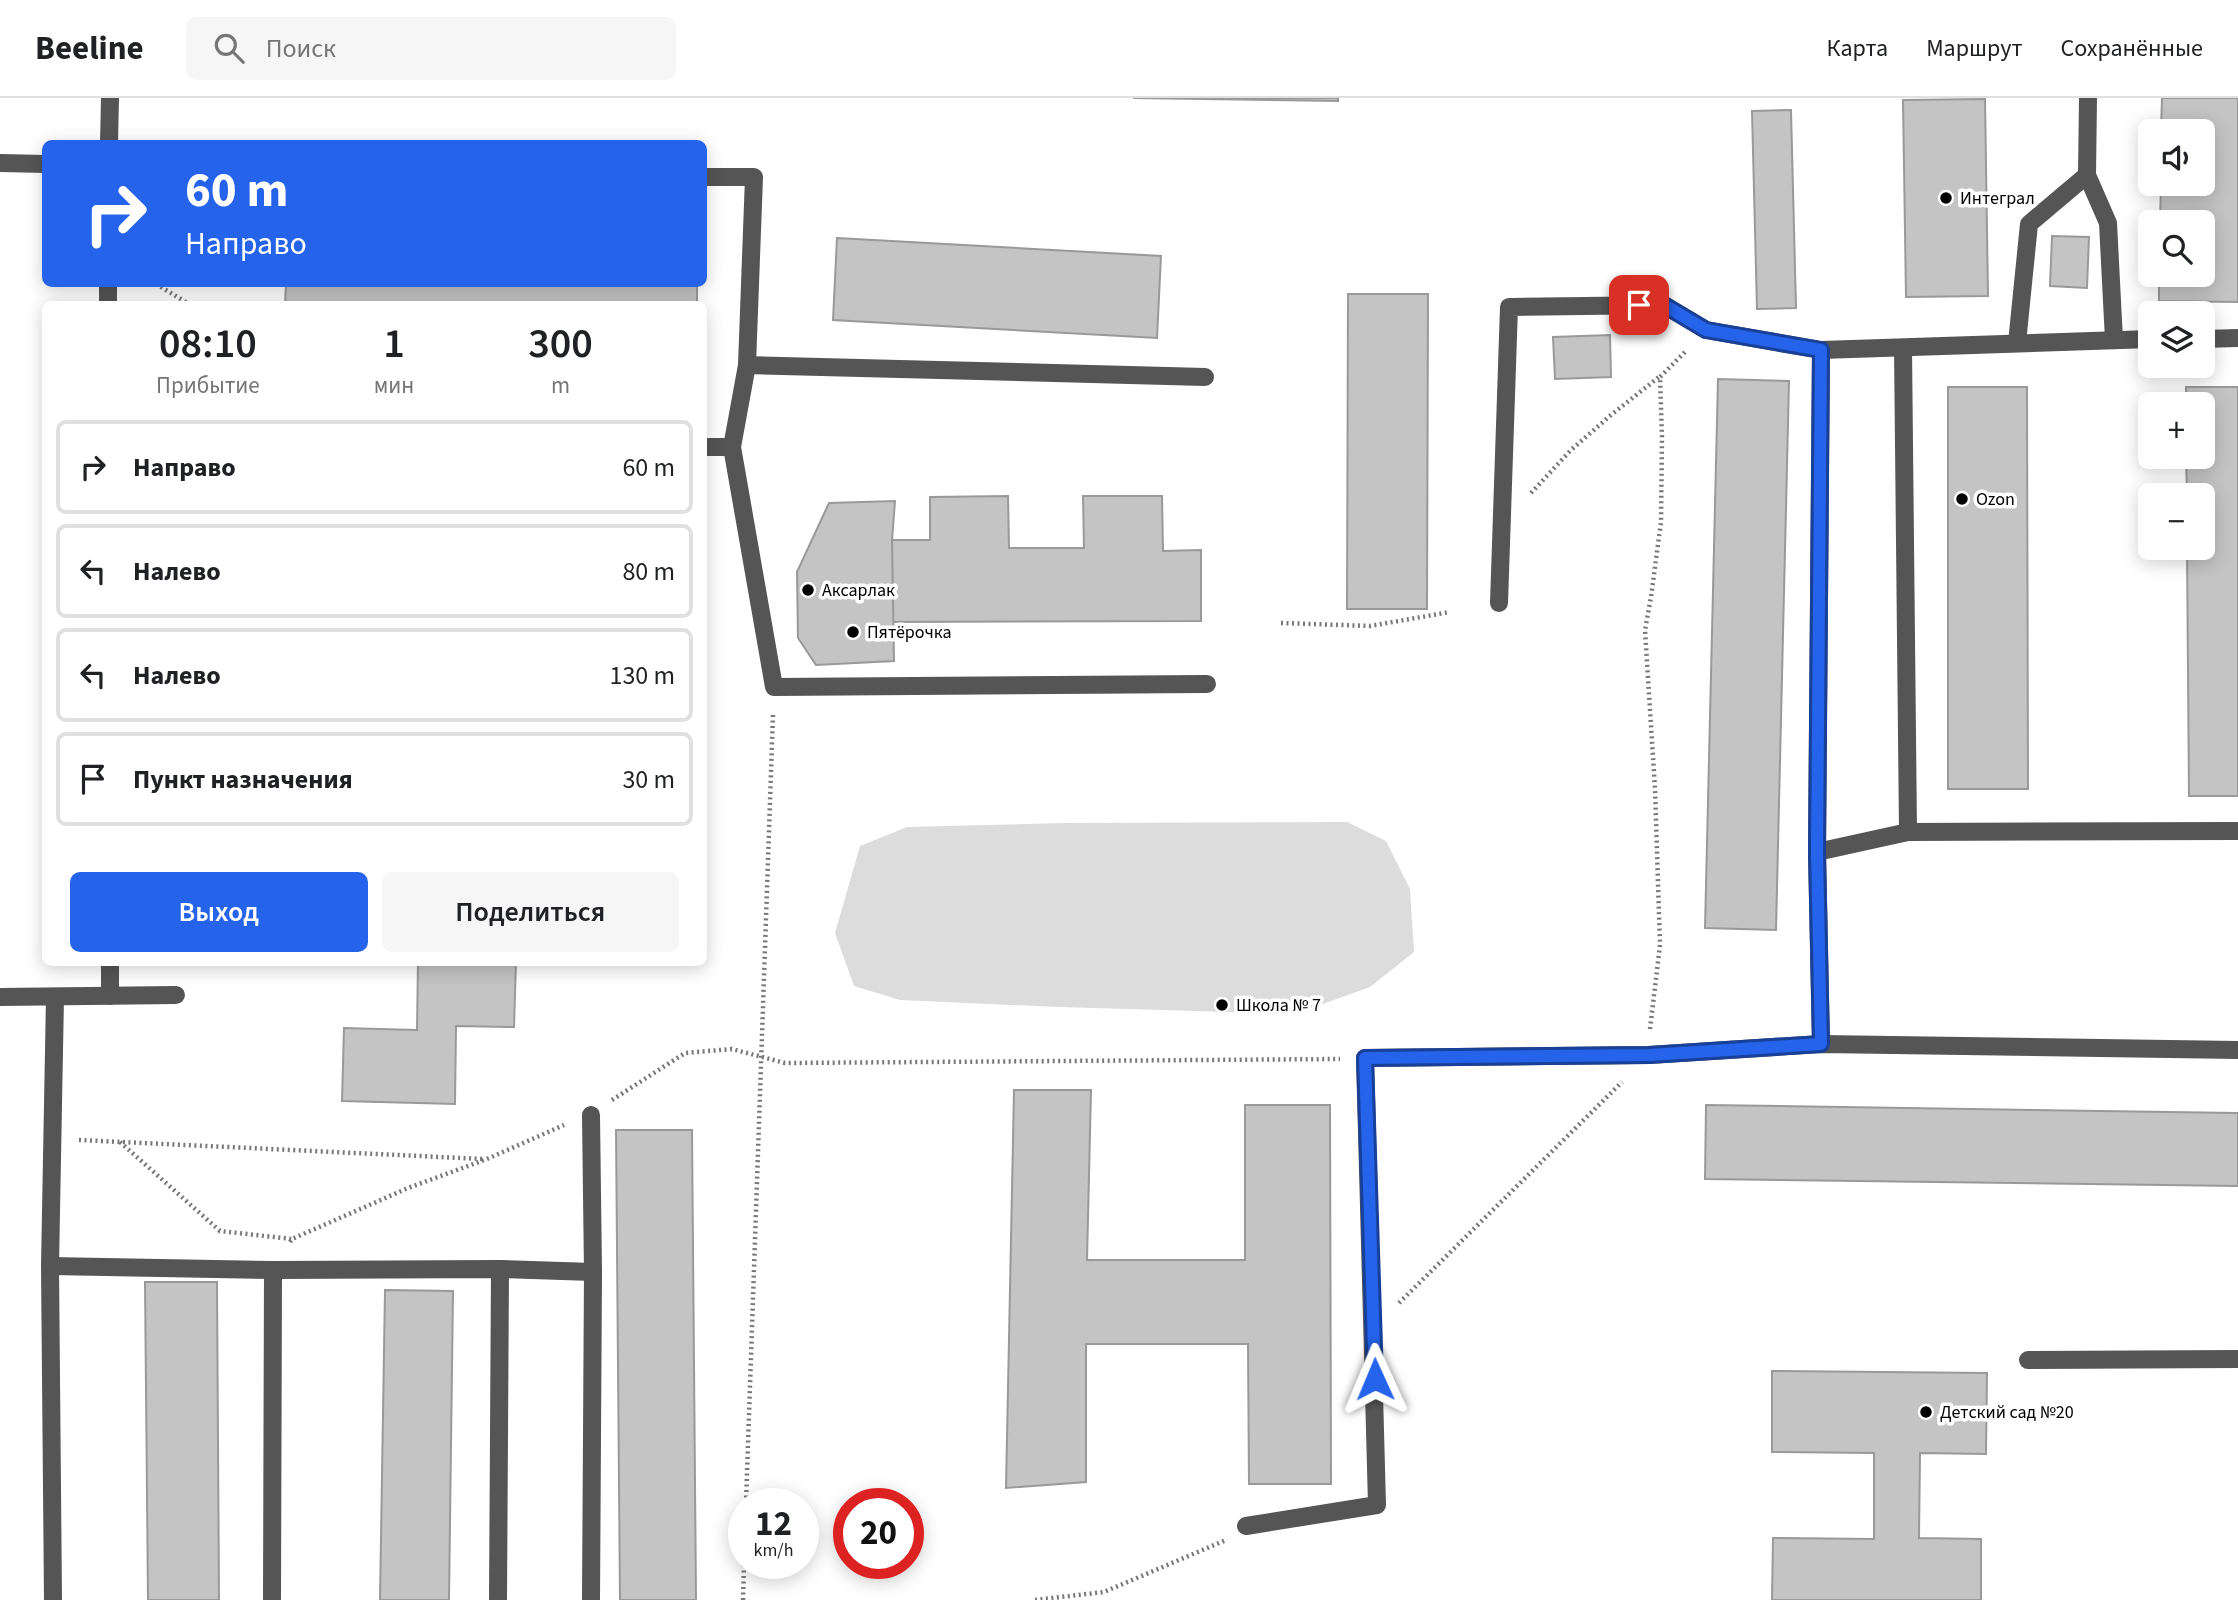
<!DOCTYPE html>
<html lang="ru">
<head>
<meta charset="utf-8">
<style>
	:root { --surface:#fff; --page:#f6f6f6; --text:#202124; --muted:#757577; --line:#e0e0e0; --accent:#2563eb }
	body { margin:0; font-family:"Source Sans 3",sans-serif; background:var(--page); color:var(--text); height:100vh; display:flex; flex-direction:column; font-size:26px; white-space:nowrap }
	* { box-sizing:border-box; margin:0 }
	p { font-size:23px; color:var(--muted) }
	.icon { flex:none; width:38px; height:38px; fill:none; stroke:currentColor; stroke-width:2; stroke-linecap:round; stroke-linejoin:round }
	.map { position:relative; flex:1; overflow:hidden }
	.sheet { position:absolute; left:42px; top:203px; width:665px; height:665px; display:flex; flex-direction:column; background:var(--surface); border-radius:10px; box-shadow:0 4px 18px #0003 }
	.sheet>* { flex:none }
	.top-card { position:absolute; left:42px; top:42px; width:665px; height:147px; border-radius:10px; box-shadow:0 4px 18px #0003; background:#2563eb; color:#fff; overflow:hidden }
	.buttons { position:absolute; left:2138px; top:21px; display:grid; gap:14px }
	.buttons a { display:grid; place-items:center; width:77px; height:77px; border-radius:10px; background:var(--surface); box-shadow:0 4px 18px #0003; font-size:35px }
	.speed { position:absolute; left:728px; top:1390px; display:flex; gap:14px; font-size:35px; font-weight:700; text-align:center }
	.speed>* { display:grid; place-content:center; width:91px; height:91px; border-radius:50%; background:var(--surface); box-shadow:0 4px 18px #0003; line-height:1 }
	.speed small { font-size:18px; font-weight:400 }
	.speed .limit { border:10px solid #d22; background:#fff; color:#111 }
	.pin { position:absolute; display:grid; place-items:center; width:60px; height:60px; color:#fff; margin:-30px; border-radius:14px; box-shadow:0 4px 10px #0006 }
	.me { position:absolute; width:77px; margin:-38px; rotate:359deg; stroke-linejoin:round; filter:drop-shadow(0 0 5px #0008) }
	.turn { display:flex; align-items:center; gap:24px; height:147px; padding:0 28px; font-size:32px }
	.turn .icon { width:91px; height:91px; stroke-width:2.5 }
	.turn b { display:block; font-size:49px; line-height:60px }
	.eta { display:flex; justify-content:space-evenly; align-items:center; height:119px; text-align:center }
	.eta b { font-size:42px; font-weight:600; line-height:49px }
	.cta { display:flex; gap:14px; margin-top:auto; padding:14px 28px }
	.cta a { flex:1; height:80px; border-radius:10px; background:var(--accent); color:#fff; font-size:28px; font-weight:600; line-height:80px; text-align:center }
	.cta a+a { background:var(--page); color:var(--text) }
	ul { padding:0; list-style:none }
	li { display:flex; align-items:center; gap:21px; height:94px; margin:0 14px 10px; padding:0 14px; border:4px solid var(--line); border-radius:10px }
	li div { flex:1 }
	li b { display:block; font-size:26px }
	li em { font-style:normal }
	header { display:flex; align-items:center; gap:42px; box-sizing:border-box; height:98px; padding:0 35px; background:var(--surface); border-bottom:2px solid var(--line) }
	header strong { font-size:33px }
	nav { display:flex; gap:38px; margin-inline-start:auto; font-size:24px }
	.search { width:490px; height:63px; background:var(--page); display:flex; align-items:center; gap:18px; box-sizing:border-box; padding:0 24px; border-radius:10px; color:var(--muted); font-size:26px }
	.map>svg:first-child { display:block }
	.green { fill:#dcdcdc }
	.building { fill:#c4c4c4; stroke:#999; stroke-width:2 }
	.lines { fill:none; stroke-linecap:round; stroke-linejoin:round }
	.path { stroke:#777; stroke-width:4.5; stroke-dasharray:2 3.5; stroke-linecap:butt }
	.minor { stroke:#555; stroke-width:18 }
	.route-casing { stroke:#184099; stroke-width:18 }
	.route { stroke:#2563eb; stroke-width:12 }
	.poi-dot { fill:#000; stroke:#fff; stroke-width:2.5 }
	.labels { text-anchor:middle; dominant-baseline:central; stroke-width:7; stroke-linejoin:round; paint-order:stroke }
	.poi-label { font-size:18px; fill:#000; stroke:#fff; text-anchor:start }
</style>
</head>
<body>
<header>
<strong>Beeline</strong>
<div class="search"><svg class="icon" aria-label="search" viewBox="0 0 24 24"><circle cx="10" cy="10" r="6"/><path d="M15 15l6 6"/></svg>Поиск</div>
<nav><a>Карта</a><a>Маршрут</a><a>Сохранённые</a></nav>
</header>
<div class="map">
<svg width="2238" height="1502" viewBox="0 0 2238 1502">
	<rect width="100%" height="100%" fill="#fff"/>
	<polygon class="green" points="1347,724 1386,743 1410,791 1414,854 1370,889 1295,916 1059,909 900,902 854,888 835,835 860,748 907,729 1063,725"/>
	<g class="building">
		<polygon points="1133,0 1338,0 1338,3"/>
		<polygon points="2162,0 2238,0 2238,204 2159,203 2159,177 2203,177 2203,124 2160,124 2161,86 2203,86 2203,33 2161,33"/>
		<polygon points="1985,1 1988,198 1906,199 1903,2"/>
		<polygon points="1791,12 1796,210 1757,211 1752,13"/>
		<polygon points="2052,138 2089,139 2087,190 2050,188"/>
		<polygon points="837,140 1161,158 1157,240 833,222"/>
		<polygon points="286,186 697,186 697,206 285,206"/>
		<polygon points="1348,196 1428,196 1427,511 1347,511"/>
		<polygon points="1610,237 1611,279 1555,281 1553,239"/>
		<polygon points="1718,281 1789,283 1776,832 1705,830"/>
		<polygon points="1948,289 2027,289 2028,691 1948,691"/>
		<polygon points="2186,289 2238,289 2238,698 2189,698 2187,450 2203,450 2203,397 2187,397 2186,359 2203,359 2203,306 2186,306"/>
		<polygon points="1008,398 1009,450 1084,450 1083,398 1162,398 1163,453 1201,452 1201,523 892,524 892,442 930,442 930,399"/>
		<polygon points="895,403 892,442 894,563 816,567 798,540 797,474 829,405"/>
		<polygon points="418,864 516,864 514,929 456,928 455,1006 342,1003 344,930 417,932"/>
		<polygon points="1014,992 1091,992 1087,1162 1245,1162 1245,1007 1330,1007 1331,1386 1249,1386 1248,1246 1086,1246 1086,1384 1006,1390"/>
		<polygon points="1706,1007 2238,1015 2238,1088 1705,1081"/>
		<polygon points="616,1032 692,1032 696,1502 620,1502"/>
		<polygon points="145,1184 217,1184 219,1502 148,1502"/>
		<polygon points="385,1192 453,1193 449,1502 380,1502"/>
		<polygon points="1772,1273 1987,1275 1986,1356 1920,1355 1919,1440 1981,1441 1981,1502 1772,1502 1773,1440 1874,1441 1874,1355 1772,1354"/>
	</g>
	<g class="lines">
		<g class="path">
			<polyline points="156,186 189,206"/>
			<polyline points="1531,395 1571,352 1611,317 1659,279"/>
			<polyline points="1281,525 1370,528 1450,514"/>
			<polyline points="1650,931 1660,847 1655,691 1645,532 1651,499 1661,424 1662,339 1660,279 1686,253"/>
			<polyline points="612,1002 685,955 732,951 785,965 1340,961"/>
			<polyline points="79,1042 483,1061"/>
			<polyline points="120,1044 220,1133 292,1141"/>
			<polyline points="290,1144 292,1141 408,1090 487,1061 564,1027"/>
			<polyline points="1399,1205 1622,984"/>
			<polyline points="746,1405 773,616"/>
			<polyline points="743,1502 744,1465"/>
			<polyline points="1035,1502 1104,1494 1226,1442"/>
		</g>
		<g class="minor">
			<polyline points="2088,0 2087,77 2108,125 2114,242"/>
			<polyline points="109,46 110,0"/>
			<polyline points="0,65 46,66"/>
			<polyline points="704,79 754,79 747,267 732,349 774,589 1207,586"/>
			<polyline points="108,186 108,206"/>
			<polyline points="2203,241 2238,240"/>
			<polyline points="2017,245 2029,126 2087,77"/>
			<polyline points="1903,250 1908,734"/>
			<polyline points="747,267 1205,279"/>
			<polyline points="704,349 732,349"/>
			<polyline points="1499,505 1509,209 1664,207 1706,232 1821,252 2151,241"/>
			<polyline points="1817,754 1908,734 2238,733"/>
			<polyline points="110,864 110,898"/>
			<polyline points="0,899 176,897"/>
			<polyline points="1821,946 1817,754 1821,252"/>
			<polyline points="591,1017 593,1174"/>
			<polyline points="50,1168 273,1172 500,1171 593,1174 591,1502"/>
			<polyline points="2028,1262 2238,1261"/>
			<polyline points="1246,1428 1377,1407 1365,960 1649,957 1821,946 2238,952"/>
			<polyline points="53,1502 50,1168 55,899"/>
			<polyline points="272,1502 273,1172"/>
			<polyline points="498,1502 500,1171"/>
		</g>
	</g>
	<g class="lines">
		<defs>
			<polyline id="route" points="1375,1281 1365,960 1649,957 1821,946 1817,754 1821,252 1706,232 1664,207 1639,207"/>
		</defs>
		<use href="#route" class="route-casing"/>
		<use href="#route" class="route"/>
	</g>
	<g class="poi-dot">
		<circle cx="1946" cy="100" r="7"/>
		<circle cx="1962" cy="401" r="7"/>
		<circle cx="808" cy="492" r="7"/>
		<circle cx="853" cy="534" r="7"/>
		<circle cx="1222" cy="907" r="7"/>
		<circle cx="1926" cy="1314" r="7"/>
	</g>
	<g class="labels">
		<g class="poi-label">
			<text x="1960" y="100">Интеграл</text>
			<text x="1976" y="401">Ozon</text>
			<text x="822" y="492">Аксарлак</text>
			<text x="867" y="534">Пятёрочка</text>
			<text x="1236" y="907">Школа № 7</text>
			<text x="1940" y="1314">Детский сад №20</text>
		</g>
	</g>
</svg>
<div class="buttons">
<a><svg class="icon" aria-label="sound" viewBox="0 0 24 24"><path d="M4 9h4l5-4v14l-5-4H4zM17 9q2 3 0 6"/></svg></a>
<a><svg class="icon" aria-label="search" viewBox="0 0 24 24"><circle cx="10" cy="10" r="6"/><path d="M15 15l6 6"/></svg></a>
<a><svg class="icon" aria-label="layers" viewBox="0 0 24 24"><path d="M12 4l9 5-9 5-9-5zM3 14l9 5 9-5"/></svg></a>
<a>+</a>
<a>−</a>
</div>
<div class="speed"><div>12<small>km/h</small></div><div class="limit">20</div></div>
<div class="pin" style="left:1639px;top:207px;background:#d93025"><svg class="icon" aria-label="arrive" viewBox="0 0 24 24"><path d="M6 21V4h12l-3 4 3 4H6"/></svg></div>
<svg class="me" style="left:1375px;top:1281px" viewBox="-20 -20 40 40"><path d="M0-17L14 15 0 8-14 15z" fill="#2563eb" stroke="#fff" stroke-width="4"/></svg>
<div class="top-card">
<div class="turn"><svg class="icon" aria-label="right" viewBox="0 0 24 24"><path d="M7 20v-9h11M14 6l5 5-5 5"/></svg><div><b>60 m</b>Направо</div></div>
</div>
<section class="sheet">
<div class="eta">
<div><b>08:10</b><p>Прибытие</p></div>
<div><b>1</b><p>мин</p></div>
<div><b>300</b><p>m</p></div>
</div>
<ul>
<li><svg class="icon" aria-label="right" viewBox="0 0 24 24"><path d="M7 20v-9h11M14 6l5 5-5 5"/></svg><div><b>Направо</b></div><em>60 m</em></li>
<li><svg class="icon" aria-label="left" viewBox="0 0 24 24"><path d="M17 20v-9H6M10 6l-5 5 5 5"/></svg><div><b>Налево</b></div><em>80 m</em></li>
<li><svg class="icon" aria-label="left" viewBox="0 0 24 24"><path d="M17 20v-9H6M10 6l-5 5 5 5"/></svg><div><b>Налево</b></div><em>130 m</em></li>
<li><svg class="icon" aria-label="arrive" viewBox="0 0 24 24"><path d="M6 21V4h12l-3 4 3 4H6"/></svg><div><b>Пункт назначения</b></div><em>30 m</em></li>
</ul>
<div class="cta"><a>Выход</a><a>Поделиться</a></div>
</section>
</div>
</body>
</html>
